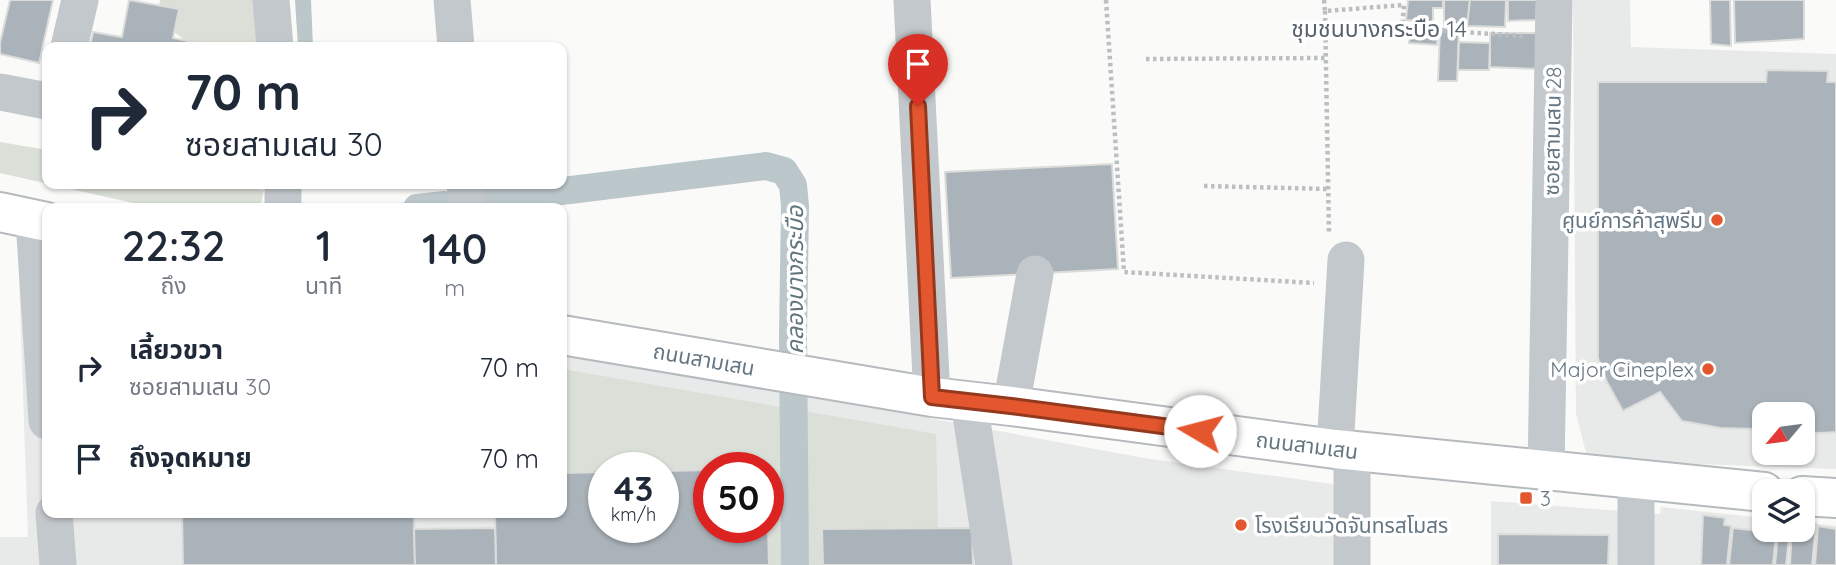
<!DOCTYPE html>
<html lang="th">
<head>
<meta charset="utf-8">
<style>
	:root { --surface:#fff; --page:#f2f2f3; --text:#1f2937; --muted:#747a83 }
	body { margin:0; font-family:Quicksand,"Noto Sans Thai",sans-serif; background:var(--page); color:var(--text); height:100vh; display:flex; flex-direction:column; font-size:26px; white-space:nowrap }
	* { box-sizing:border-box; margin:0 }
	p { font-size:23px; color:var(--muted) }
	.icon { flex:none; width:38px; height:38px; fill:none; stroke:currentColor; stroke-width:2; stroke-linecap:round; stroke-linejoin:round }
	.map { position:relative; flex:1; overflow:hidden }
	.panel { position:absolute; left:42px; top:203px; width:525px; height:315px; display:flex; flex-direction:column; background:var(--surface); border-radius:14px; box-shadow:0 2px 5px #0004 }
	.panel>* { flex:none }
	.banner { position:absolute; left:42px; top:42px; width:525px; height:147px; border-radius:14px; box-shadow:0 2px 5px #0004; background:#fff; color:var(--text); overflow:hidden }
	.needle { width:46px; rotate:241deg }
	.buttons { position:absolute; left:1752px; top:402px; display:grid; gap:14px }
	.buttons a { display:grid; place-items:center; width:63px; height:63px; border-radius:14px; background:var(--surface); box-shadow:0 2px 5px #0004; font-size:35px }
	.speed { position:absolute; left:588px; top:452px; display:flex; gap:14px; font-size:35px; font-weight:700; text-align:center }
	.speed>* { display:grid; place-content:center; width:91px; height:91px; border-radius:50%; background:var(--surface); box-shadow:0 2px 5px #0004; line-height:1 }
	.speed small { font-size:18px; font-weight:400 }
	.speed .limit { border:10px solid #d22; background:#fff; color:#111 }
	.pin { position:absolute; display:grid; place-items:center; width:60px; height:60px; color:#fff; margin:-72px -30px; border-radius:50% 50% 50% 0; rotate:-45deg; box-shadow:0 0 7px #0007 }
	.pin .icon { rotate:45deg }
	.me { position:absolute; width:77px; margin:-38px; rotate:278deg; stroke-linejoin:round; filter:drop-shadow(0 0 5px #0008) }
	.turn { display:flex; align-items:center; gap:24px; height:147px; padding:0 28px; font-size:32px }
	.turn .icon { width:91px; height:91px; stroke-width:2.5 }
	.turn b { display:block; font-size:49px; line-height:60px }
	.eta { display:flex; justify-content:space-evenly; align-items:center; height:119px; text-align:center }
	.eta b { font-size:42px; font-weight:600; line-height:49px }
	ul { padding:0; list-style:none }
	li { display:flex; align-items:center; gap:21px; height:91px; padding:0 28px }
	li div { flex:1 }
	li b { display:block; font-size:26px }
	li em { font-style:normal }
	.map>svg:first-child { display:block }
	.built { fill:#e8e9e9; fill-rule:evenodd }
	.green { fill:#dadfd7 }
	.water { fill:#bbc7cb }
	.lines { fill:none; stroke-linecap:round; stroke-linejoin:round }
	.canal { stroke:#bbc7cb; stroke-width:28 }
	.building { fill:#aab3b9; stroke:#dcdcda; stroke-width:2 }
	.major-casing { stroke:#b5babe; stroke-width:42 }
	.path { stroke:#bbbfc2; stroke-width:4.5; stroke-dasharray:3.5 3.5; stroke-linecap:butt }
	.minor { stroke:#c3c8cc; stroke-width:37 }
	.major { stroke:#fff; stroke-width:38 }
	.route-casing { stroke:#94391e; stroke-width:18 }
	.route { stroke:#e4572e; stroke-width:12 }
	.poi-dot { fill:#e4572e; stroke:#fff; stroke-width:2.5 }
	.labels { text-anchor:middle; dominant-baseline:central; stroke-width:7; stroke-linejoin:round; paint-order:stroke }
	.street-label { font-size:21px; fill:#657683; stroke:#fff }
	.poi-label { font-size:21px; fill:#657683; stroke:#fff; text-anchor:end }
	.neighbourhood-label { font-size:23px; fill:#57646e; stroke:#fff }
	.water-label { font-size:23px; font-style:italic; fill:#60757c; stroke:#fff }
</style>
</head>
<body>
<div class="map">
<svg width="1836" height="565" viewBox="0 0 1836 565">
	<rect width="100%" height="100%" fill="#fafaf8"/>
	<g class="built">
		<path d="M1573 0H1630L1631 47 1836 54V469L1588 460 1576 414ZM1764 415H1802V453H1764Z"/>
		<path d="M18 250 47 256V513H562V350L1144 458 1340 485V565H0V537H28ZM604 467H663V527H604ZM709 467H768V527H709Z"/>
		<polygon points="1491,501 1660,514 1661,507 1764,518 1764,530 1802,530 1803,522 1836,526 1836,565 1491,565"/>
	</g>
	<g class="green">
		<polygon points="160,0 255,0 258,47 193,47 157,18"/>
		<polygon points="0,142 47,150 47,184 230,184 264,190 260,208 155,208 0,173"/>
		<polygon points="562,369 936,434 938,528 912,565 769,565 768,467 709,467 709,470 663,471 663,467 604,467 604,472 562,473"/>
	</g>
	<polygon class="water" points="295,0 311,0 313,47 298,47"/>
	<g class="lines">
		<g class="canal">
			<polyline points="488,200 766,166 784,171 793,185 795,206 793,336 795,565"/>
			<polyline points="417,208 445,205"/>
		</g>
	</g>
	<g class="building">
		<polygon points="10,0 53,0 39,63 0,54 0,43"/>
		<polygon points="129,0 179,9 173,38 218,47 90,47 93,32 122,37"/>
		<polygon points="1408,0 1443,0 1443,8 1433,8 1433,22 1406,20"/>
		<polygon points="1444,0 1470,0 1467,26 1444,25"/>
		<polygon points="1470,0 1506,0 1505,27 1467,26"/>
		<polygon points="1508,0 1537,0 1536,20 1508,21"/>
		<polygon points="1710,0 1730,0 1731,46 1711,44"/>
		<polygon points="1734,0 1804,0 1804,39 1735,43"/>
		<polygon points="1409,25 1438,27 1437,45 1409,43"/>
		<polygon points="1440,28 1459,29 1457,81 1438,81"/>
		<polygon points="1490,33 1536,33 1536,69 1490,67"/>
		<polygon points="1459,42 1490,43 1489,70 1458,70"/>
		<polygon points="1767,70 1828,71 1827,82 1836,82 1836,432 1821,433 1802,432 1802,415 1764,415 1764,428 1756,429 1721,428 1682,421 1660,392 1623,411 1607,382 1598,358 1598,82 1766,82"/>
		<polygon points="1112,164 1118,269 951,278 945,172"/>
		<polygon points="709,470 709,527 768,527 769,565 496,565 495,513 562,513 562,473 604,472 604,527 663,527 663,471"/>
		<polygon points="182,513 414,513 415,565 183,565"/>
		<polygon points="1703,515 1725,518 1724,525 1731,526 1727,565 1701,565"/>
		<polygon points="1802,522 1816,524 1812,565 1790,565 1792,530 1802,530"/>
		<polygon points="1818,526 1836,529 1836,565 1815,565"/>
		<polygon points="495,528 496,565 415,565 414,529"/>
		<polygon points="972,528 973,565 823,565 822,529"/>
		<polygon points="1733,528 1776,533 1773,565 1729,565"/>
		<polygon points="1498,534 1609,535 1608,565 1498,565"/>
		<polygon points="1778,535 1789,537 1786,565 1775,565"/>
	</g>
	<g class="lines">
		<defs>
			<g id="major">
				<polyline points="0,212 47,222"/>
				<polyline points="562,335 932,397 1011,406 1335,449 1764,492"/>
				<polyline points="1802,496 1836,498"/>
			</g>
		</defs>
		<use href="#major" class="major-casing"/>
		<g class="path">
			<polyline points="1106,0 1124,272 1314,283"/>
			<polyline points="1324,0 1325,11 1404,5 1402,28 1524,36"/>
			<polyline points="1325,11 1329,234"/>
			<polyline points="1146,59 1326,58"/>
			<polyline points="1204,186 1328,189"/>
		</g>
		<g class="minor">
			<polyline points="271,0 275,47"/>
			<polyline points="452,0 456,47"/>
			<polyline points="912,0 932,397"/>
			<polyline points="69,47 80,0"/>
			<polyline points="0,92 47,101"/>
			<polyline points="283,184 283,208"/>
			<polyline points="465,184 467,208"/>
			<polyline points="34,219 47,421"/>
			<polyline points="969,402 994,565"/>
			<polyline points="1011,406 1035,274"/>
			<polyline points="1335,449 1346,260"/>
			<polyline points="1546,472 1554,0"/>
			<polyline points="1636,480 1636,565"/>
			<polyline points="54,513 58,565"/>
			<polyline points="1352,565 1352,451"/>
		</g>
		<use href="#major" class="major"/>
	</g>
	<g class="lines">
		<defs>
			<polyline id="route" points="918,106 932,397 1011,406 1200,431"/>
		</defs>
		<use href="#route" class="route-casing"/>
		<use href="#route" class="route"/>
	</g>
	<g class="poi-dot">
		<circle cx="1717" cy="220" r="7"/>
		<circle cx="1708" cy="369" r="7"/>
		<rect x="1519" y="491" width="14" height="14" rx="3.5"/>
		<circle cx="1241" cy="525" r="7"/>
	</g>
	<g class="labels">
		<g class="street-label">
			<text transform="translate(1552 131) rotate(-89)">ซอยสามเสน 28</text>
			<text transform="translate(704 359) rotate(10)">ถนนสามเสน</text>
			<text transform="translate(1307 445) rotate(7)">ถนนสามเสน</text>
		</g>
		<g class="poi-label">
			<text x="1703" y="220">ศูนย์การค้าสุพรีม</text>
			<text x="1694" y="369">Major Cineplex</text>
			<text x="1540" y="498" text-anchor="start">3</text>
			<text x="1255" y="525" text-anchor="start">โรงเรียนวัดจันทรสโมสร</text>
		</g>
		<g class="neighbourhood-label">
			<text x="1379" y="28">ชุมชนบางกระบือ 14</text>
		</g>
		<g class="water-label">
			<text transform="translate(794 280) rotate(-90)">คลองบางกระบือ</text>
		</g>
	</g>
</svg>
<div class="buttons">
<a><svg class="needle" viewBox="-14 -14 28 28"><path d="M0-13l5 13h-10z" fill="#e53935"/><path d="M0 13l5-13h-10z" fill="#747a83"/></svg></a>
<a><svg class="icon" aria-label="layers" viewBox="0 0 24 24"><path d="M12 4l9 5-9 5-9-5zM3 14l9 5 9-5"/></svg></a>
</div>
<div class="speed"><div>43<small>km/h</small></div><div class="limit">50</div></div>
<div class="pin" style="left:918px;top:106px;background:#d93025"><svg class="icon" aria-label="arrive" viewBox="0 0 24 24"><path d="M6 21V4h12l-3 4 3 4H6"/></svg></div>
<svg class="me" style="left:1200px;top:431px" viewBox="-20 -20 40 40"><circle r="19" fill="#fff"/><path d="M0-13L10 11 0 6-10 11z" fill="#e4572e"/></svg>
<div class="banner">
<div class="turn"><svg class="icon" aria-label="right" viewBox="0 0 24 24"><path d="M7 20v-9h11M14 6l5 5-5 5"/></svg><div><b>70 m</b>ซอยสามเสน 30</div></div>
</div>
<section class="panel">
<div class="eta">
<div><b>22:32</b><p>ถึง</p></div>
<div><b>1</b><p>นาที</p></div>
<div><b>140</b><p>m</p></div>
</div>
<ul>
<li><svg class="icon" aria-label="right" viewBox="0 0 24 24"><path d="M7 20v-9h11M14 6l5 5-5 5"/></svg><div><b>เลี้ยวขวา</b><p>ซอยสามเสน 30</p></div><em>70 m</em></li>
<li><svg class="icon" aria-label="arrive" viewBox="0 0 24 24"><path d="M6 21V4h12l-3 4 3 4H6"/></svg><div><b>ถึงจุดหมาย</b></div><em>70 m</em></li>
</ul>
</section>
</div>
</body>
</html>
